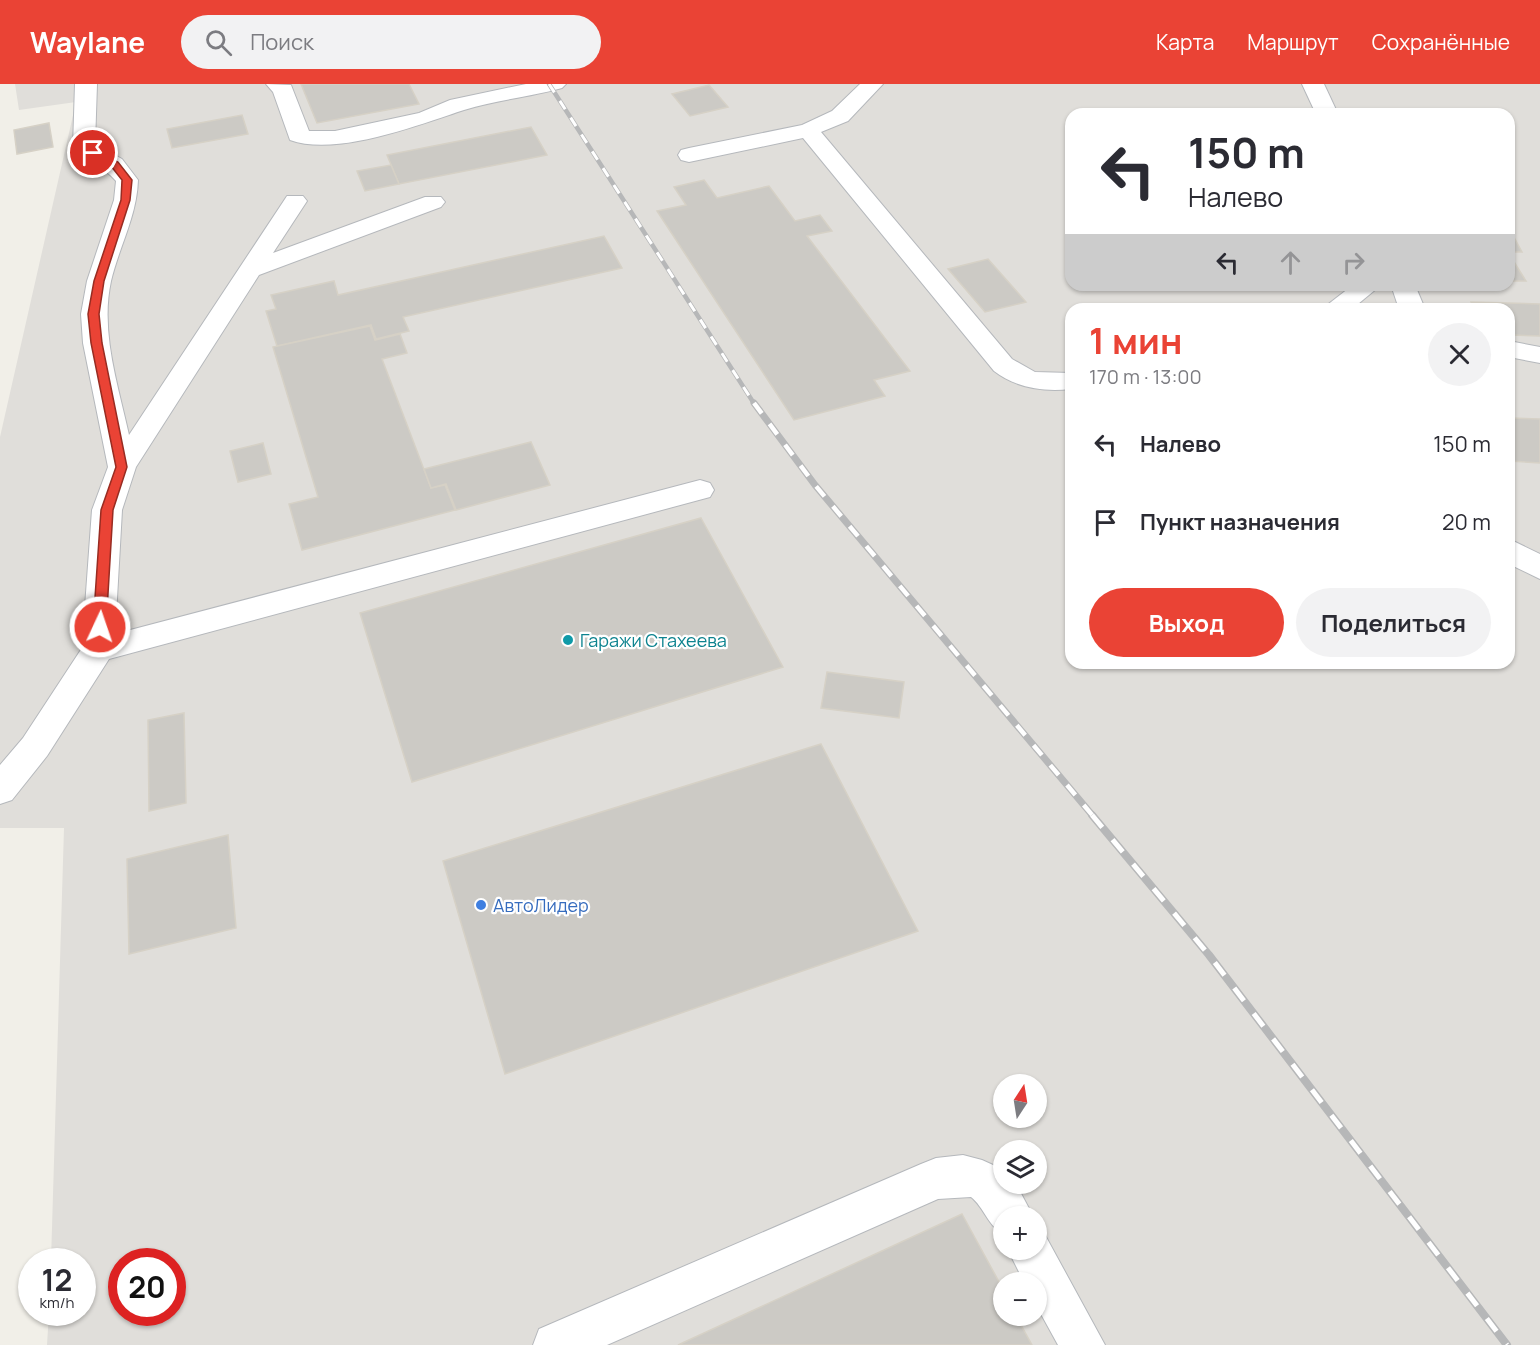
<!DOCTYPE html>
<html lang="ru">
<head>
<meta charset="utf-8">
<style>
	:root { --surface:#fff; --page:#f2f2f3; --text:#2b2b33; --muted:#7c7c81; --accent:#ea4335 }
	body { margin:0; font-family:Manrope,sans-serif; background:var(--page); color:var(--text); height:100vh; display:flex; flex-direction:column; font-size:22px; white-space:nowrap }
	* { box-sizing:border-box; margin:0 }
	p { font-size:20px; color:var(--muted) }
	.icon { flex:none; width:33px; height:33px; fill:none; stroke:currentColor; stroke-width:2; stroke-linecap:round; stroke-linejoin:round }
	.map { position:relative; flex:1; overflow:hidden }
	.drawer { position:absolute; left:1065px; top:219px; width:450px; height:366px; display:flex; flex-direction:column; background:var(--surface); border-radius:18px; box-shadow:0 2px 4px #0004 }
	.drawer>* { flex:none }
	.guide { position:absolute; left:1065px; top:24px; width:450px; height:183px; border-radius:18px; box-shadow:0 2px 4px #0004; background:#fff; color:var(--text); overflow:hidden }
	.needle { width:39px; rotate:12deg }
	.buttons { position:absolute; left:993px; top:990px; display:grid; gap:12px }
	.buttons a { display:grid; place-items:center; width:54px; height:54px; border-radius:50%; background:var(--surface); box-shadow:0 2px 4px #0004; font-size:30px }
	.speed { position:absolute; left:18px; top:1164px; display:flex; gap:12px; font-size:30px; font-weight:700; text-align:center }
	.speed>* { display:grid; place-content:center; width:78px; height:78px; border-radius:50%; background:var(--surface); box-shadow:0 2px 4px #0004; line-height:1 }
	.speed small { font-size:15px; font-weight:400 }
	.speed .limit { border:9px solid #d22; background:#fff; color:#111 }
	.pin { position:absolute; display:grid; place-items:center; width:51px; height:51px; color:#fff; margin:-26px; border:3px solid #fff; border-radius:50%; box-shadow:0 2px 6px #0007 }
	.me { position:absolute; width:66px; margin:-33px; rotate:3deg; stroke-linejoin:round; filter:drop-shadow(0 0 4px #0008) }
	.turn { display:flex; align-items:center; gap:21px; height:126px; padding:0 24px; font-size:27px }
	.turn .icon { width:78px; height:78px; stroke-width:2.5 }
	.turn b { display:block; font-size:42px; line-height:51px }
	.lanes { display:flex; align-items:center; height:57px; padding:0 24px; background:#0003; justify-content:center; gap:30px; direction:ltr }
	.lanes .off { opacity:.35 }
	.round { display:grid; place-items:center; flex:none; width:63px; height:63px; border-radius:32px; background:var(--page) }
	.summary { display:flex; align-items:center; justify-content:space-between; height:102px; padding:0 24px }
	h1 { font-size:36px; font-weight:700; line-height:45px; color:var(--accent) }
	.action { display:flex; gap:12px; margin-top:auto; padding:12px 24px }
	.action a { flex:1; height:69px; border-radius:36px; background:var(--accent); color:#fff; font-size:24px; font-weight:700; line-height:69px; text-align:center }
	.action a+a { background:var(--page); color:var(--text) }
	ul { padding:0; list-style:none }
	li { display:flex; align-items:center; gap:18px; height:78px; padding:0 24px }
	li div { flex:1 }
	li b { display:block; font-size:22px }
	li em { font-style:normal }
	header { display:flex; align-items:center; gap:36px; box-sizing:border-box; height:84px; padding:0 30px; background:var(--accent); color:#fff }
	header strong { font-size:28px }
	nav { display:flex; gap:33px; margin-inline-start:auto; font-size:21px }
	.search { width:420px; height:54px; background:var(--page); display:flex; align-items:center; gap:15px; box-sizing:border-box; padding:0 21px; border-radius:33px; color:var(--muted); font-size:22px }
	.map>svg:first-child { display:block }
	.industrial { fill:#e0deda; fill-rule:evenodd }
	.building { fill:#cccac5; stroke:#d6d1c6; stroke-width:1.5 }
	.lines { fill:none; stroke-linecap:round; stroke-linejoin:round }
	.minor-casing { stroke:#b5b8bc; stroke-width:2 }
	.minor { fill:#fff; fill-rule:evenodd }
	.rail-far2-casing { stroke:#b6b7b8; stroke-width:4.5 }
	.rail-far1-casing { stroke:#b6b7b8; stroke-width:7 }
	.rail-casing { stroke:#b6b7b8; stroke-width:8 }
	.rail-far2 { stroke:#fff; stroke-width:3; stroke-dasharray:10; stroke-linecap:butt }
	.rail-far1 { stroke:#fff; stroke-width:4.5; stroke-dasharray:13; stroke-linecap:butt }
	.rail { stroke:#fff; stroke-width:5; stroke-dasharray:16; stroke-linecap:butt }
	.route { fill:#ea4335; stroke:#982c22; stroke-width:1.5 }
	.culture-dot { fill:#0f9aa8; stroke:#fff; stroke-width:2 }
	.shop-dot { fill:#3f7fe0; stroke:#fff; stroke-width:2 }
	.labels { text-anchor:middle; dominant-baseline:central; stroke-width:4.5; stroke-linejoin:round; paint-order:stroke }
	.culture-label { font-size:18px; fill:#0d838f; stroke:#fff; text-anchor:start }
	.shop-label { font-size:18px; fill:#366cbe; stroke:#fff; text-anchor:start }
</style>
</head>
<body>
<header>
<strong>Waylane</strong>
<div class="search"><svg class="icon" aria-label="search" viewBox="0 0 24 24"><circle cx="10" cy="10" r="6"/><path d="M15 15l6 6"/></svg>Поиск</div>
<nav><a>Карта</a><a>Маршрут</a><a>Сохранённые</a></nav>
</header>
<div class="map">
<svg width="1540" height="1261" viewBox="0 0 1540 1261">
	<rect width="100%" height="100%" fill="#f1efe8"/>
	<path class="industrial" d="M15 0H1540V1261H47L49 1229 82 1228V1178L51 1177 64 744H0V353L76 18 19 26ZM1071 30H1509V201H1071ZM1071 225H1509V579H1071ZM1004 1000H1036V1034H1004ZM1004 1066H1036V1100H1004ZM1004 1132H1036V1166H1004ZM122 1178H172V1228H122ZM1004 1198H1036V1232H1004Z"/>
	<g class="building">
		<polygon points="301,0 409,0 419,20 317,39"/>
		<polygon points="709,1 728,23 690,32 672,10"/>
		<polygon points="242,31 248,50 172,64 167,45"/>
		<polygon points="49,39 53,63 17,70 14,46"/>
		<polygon points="531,43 547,71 399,100 387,71"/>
		<polygon points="391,81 399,100 365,107 357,87"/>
		<polygon points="704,96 717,114 769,102 795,137 820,131 832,147 807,152 910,287 874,296 885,312 794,336 657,127 686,121 674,103"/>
		<polygon points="1509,144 1522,168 1509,168"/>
		<polygon points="604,152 622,184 403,233 409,247 376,255 371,241 277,262 266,227 276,225 271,211 334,197 338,211"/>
		<polygon points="1509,173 1511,173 1526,197 1509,197"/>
		<polygon points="988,175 1026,218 985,228 948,185"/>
		<polygon points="1471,218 1540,220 1540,252 1509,251 1509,225 1474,225"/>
		<polygon points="370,242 375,256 400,250 407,269 382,275 431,404 445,401 455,426 302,466 289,420 318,413 273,263"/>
		<polygon points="1509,334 1540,335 1540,379 1509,377"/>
		<polygon points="531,358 550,401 456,426 446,400 431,404 424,385"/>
		<polygon points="263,359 271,390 238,398 230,367"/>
		<polygon points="701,434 783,583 412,698 360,529"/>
		<polygon points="827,588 904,598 899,634 821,624"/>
		<polygon points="184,629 186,719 149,727 148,636"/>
		<polygon points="821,660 918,847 505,990 443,777"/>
		<polygon points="228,751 236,844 129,870 127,775"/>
		<polygon points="962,1130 1004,1207 1004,1232 1016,1232 1032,1261 678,1261"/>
	</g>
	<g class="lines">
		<defs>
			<g id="minor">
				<path d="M75 0H97L95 60 122 75 138 96C137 132 119 163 111 197 100 248 118 301 129 351L287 112H303L307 117 273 169 425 113H441L445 118 441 123 259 191 136 383 122 426 115 550 700 396 710 399 714 406 710 413 109 575 47 672 12 716 0 720V681L23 654 82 564 92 426 108 383 83 259 81 230 87 197 114 116 116 97C102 80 82 76 73 63Z"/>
				<path d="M266 0 291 1 309 47H335L419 29 450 16 526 0H566L562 4C530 13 496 16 464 26 418 41 336 73 290 56L273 8Z"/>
				<path d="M860 0H883L848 37 821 48 1012 275 1035 288 1071 289V305C1043 308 1016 304 994 287L803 54 689 78 681 76 678 71 681 66 689 64 802 41 832 27Z"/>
				<polygon points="1302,0 1324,0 1338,30 1316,30"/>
				<polygon points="1353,201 1381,201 1352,225 1322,225"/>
				<polygon points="1391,201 1415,201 1425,225 1399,225"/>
				<polygon points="1509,257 1540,263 1540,279 1509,273"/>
				<polygon points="1509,455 1540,470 1540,495 1509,480"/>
				<path d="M963 1071 982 1076 1004 1086V1100H1016L1033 1132H1004V1150C989 1144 984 1123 971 1113L938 1115 607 1261H533L539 1245 921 1080 936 1074Z"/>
				<polygon points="1036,1147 1045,1151 1105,1261 1058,1261 1036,1221 1036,1198 1024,1198 1008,1166 1036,1166"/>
			</g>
		</defs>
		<use href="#minor" class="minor-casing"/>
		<use href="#minor" class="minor"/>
		<defs>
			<polyline id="rail-far2" points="549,0 755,321"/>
			<polyline id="rail-far1" points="754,319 815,401 1093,732"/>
			<polyline id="rail" points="1092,731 1209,871 1507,1261"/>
		</defs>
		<use href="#rail-far2" class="rail-far2-casing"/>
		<use href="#rail-far1" class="rail-far1-casing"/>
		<use href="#rail" class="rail-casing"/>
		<use href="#rail-far2" class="rail-far2"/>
		<use href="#rail-far1" class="rail-far1"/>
		<use href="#rail" class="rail"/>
	</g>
	<polygon class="route" points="93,66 118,78 132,96 130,116 104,197 99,230 102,259 127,383 113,426 106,543 100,547 93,543 101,426 116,383 91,259 88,230 94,197 121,116 122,96 111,82 90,71 90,67"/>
	<circle class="culture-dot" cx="568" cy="556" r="6"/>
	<circle class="shop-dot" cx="481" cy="821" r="6"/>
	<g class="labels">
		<g class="culture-label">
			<text x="580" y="556">Гаражи Стахеева</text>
		</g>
		<g class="shop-label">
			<text x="493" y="821">АвтоЛидер</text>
		</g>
	</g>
</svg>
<div class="buttons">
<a><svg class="needle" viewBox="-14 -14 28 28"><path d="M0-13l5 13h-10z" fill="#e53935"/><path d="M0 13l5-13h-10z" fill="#7c7c81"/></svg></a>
<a><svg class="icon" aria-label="layers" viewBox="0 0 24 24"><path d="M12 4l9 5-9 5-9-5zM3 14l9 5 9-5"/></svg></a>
<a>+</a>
<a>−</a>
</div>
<div class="speed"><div>12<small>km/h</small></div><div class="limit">20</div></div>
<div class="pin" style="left:93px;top:69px;background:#d93025"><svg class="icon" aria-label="arrive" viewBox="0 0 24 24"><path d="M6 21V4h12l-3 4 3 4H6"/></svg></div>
<svg class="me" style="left:100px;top:543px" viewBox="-20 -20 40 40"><circle r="17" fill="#ea4335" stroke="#fff" stroke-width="3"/><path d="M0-11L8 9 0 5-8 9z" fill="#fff"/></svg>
<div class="guide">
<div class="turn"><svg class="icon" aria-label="left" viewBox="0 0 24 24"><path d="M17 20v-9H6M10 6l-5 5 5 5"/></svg><div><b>150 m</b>Налево</div></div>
<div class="lanes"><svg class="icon" aria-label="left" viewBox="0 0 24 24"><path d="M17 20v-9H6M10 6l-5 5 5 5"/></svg><svg class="icon off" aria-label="ahead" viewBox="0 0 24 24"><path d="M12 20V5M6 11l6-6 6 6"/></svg><svg class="icon off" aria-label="right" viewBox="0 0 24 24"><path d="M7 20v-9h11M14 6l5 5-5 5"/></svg></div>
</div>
<section class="drawer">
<div class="summary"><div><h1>1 мин</h1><p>170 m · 13:00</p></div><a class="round"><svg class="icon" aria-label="close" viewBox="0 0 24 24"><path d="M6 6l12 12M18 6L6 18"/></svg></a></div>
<ul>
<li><svg class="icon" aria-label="left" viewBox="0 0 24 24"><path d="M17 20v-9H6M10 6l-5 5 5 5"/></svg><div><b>Налево</b></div><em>150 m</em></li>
<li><svg class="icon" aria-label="arrive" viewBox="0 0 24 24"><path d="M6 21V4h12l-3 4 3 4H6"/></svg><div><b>Пункт назначения</b></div><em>20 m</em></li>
</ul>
<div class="action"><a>Выход</a><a>Поделиться</a></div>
</section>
</div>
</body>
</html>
